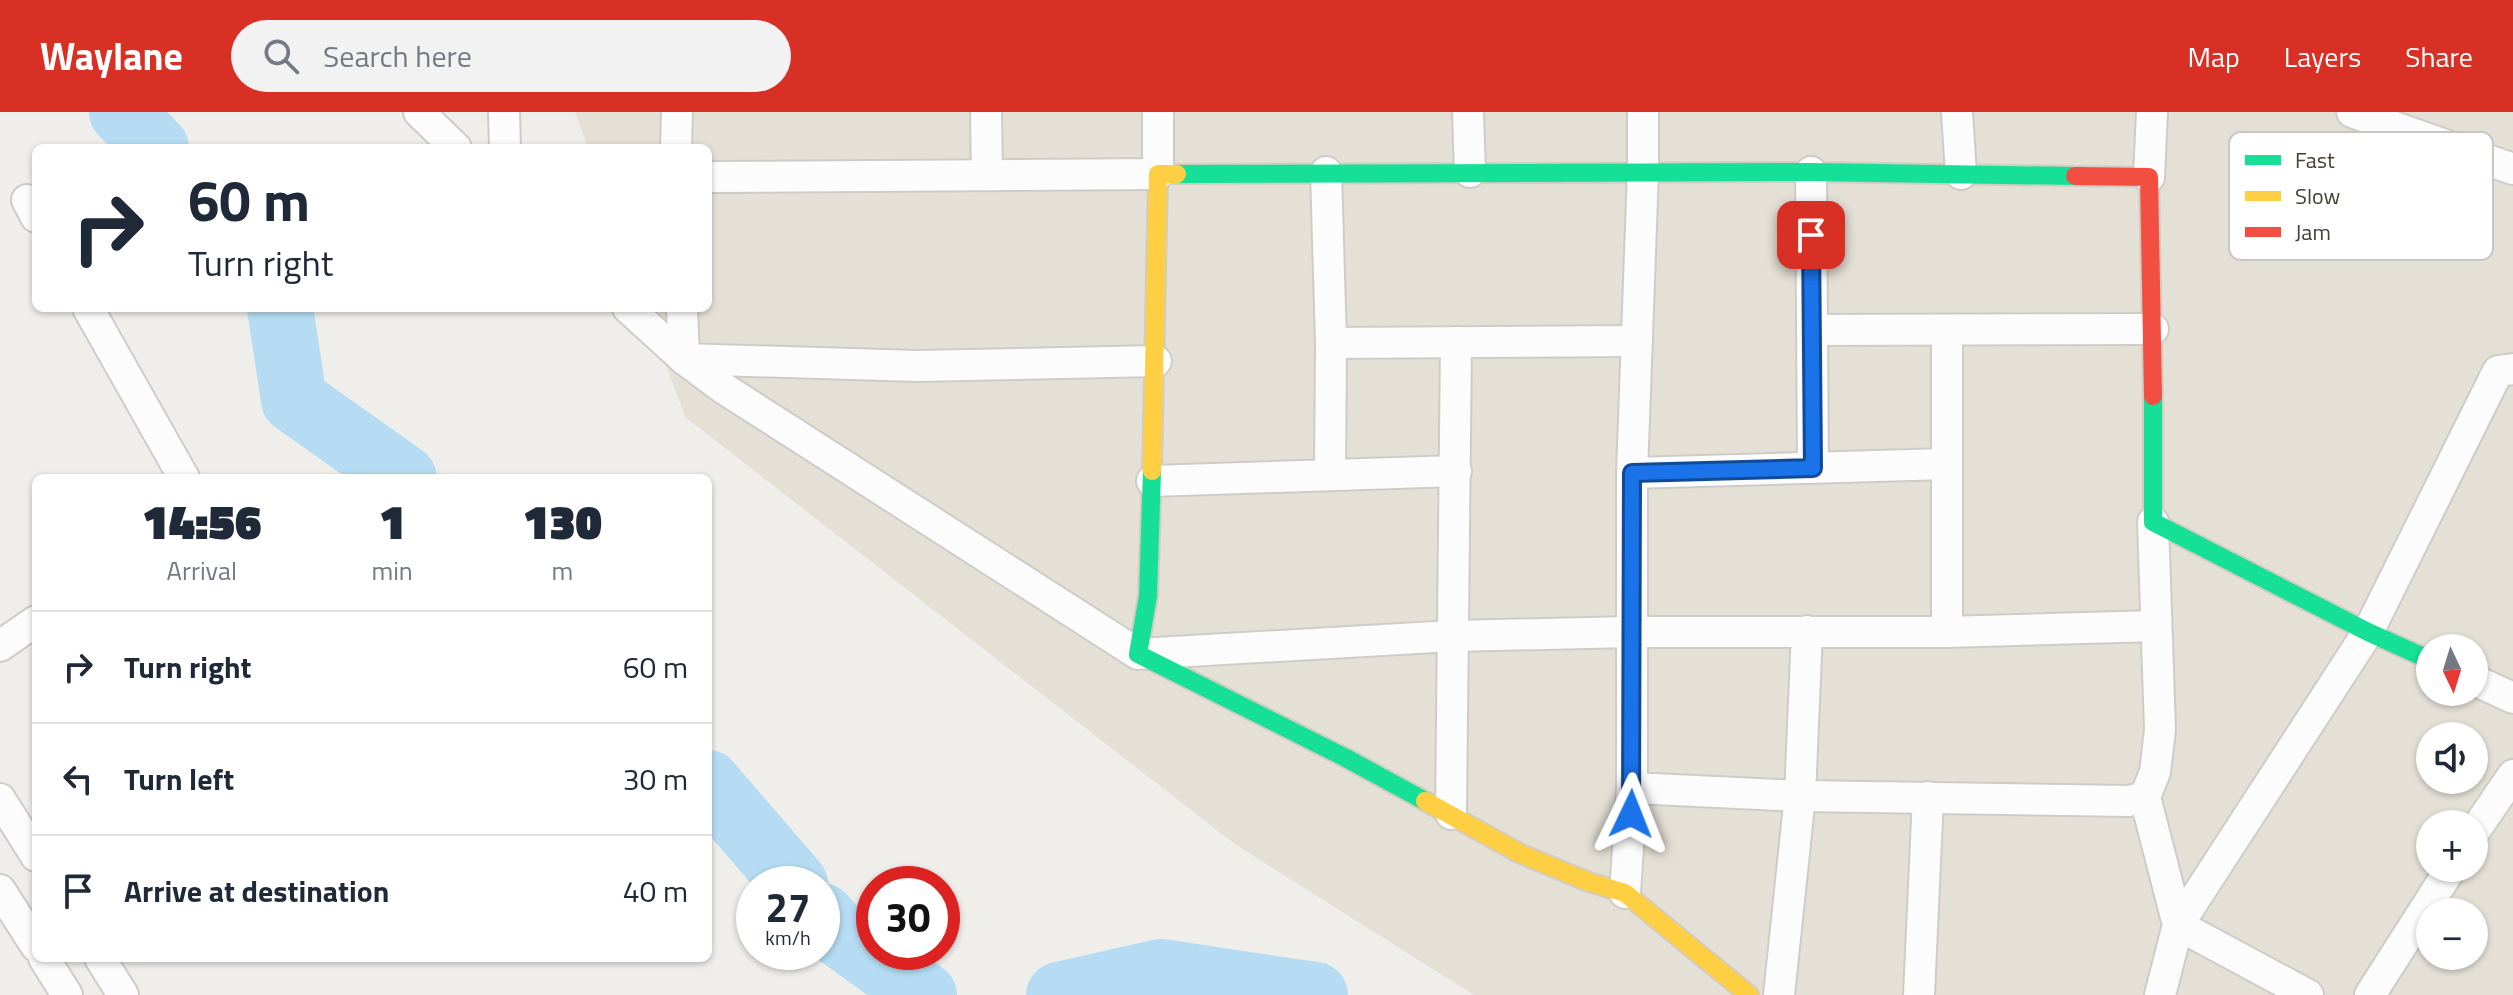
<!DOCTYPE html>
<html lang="en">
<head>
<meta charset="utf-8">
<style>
	:root { --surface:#fff; --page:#f2f2f3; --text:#1f2937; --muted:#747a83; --line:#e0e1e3; --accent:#d93025 }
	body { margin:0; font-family:"Titillium Web",sans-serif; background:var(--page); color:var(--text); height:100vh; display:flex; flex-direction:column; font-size:30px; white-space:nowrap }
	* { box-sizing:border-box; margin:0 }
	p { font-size:26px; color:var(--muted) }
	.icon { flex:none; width:44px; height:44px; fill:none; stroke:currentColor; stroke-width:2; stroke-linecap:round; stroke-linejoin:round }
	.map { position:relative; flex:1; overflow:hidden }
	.drawer { position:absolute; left:32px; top:362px; width:680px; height:488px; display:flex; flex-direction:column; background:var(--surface); border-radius:12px; box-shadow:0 2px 6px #0004 }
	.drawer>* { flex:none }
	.top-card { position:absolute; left:32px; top:32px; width:680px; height:168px; border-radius:12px; box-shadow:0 2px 6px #0004; background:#fff; color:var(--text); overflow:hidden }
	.needle { width:52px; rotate:176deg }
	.fabs { position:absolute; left:2416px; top:522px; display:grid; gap:16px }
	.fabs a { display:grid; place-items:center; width:72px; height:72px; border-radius:50%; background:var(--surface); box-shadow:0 2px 6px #0004; font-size:40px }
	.speed { position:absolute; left:736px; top:754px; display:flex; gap:16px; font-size:40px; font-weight:700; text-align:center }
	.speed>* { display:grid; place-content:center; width:104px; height:104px; border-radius:50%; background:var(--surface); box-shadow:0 2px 6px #0004; line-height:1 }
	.speed small { font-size:20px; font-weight:400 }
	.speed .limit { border:12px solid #d22; background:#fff; color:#111 }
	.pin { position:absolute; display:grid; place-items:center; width:68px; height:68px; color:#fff; margin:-34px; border-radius:16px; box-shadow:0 4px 12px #0006 }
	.me { position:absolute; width:88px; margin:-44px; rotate:2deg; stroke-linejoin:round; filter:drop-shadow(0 0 6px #0008) }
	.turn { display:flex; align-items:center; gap:28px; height:168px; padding:0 24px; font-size:36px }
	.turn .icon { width:104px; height:104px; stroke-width:2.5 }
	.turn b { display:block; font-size:56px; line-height:68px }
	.eta { display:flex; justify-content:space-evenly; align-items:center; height:136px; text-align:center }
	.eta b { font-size:48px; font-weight:800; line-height:56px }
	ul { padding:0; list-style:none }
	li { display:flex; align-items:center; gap:24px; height:112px; padding:0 24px; border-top:2px solid var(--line) }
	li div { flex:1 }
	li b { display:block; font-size:30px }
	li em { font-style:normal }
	header { display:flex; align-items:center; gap:48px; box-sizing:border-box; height:112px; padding:0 40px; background:var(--accent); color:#fff }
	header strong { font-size:38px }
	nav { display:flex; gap:44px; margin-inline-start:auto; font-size:28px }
	.search { width:560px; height:72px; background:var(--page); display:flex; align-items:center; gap:20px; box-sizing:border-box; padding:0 28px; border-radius:44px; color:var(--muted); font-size:30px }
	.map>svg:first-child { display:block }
	.residential { fill:#e5e0d6; fill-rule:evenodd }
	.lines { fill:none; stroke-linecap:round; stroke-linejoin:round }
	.river { stroke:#b5dcf2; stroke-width:66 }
	.street-casing { stroke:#ceccc7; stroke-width:34 }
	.fast-casing { stroke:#d2ccc1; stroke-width:22 }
	.slow-casing { stroke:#d2ccc1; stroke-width:22 }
	.jam-casing { stroke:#d2ccc1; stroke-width:22 }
	.street { stroke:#fdfcfc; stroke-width:30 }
	.fast { stroke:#16e098; stroke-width:18 }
	.slow { stroke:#ffcf43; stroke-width:18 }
	.jam { stroke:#f24e42; stroke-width:18 }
	.route-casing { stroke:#114b97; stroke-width:20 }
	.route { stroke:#1a73e8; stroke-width:14 }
	.key { fill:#fff; stroke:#c8c5c2; stroke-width:2 }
	.key-label { font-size:22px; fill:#473f34 }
</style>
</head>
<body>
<header>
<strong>Waylane</strong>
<div class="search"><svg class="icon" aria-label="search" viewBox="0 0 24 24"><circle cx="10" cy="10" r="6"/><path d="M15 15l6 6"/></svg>Search here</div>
<nav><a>Map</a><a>Layers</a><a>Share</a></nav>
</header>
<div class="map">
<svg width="2513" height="883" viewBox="0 0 2513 883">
	<rect width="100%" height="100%" fill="#f0eeea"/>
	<path class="residential" d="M575 0H2513V883H1474L1236 733 685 305 645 196H708V36H588ZM2430 536H2474V580H2430ZM2430 624H2474V668H2430ZM2430 712H2474V756H2430ZM2430 800H2474V844H2430Z"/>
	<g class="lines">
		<g class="river">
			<polyline points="122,0 156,36"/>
			<polyline points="280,196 294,288 404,366"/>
			<polyline points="708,671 795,772"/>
			<polyline points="822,804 836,820 924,883"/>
			<polyline points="1059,883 1161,860 1315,883"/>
		</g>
		<defs>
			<g id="street">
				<polyline points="419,0 456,36"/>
				<polyline points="504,0 505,36"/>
				<polyline points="986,0 987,63"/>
				<polyline points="1468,0 1470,60"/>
				<polyline points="1957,0 1961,62"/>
				<polyline points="2352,0 2513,57"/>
				<polyline points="676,36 677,0"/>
				<polyline points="1326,60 1331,231 1330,363"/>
				<polyline points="1811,60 1813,356"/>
				<polyline points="708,65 1158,62 1158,0"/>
				<polyline points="2149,65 2152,0"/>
				<polyline points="27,88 36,105"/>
				<polyline points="88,196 184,366"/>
				<polyline points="628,196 684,247 723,276 1138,542 1453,524 1631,520 1947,520 2155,514"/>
				<polyline points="682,196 684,247 917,254 1156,249"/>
				<polyline points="1812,218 2153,217"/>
				<polyline points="1331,231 1637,229"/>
				<polyline points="1632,361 1947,352"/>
				<polyline points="1152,369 1456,359"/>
				<polyline points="2153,410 2160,618 2155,660 2145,685 2178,813 2160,883"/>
				<polyline points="1947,520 1947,218"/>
				<polyline points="0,534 36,509"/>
				<polyline points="2474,568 2513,586"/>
				<polyline points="1632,676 1800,684 2129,689 2145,685"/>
				<polyline points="0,687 36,744"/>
				<polyline points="1451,702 1456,230"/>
				<polyline points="2474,720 2513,663"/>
				<polyline points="0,778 36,834"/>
				<polyline points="1625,781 1632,676 1632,361 1643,59 1643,0"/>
				<polyline points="44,846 67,883"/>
				<polyline points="100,846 123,883"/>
				<polyline points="1779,883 1800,684 1807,519"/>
				<polyline points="1919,883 1928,685"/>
				<polyline points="2308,883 2178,813 2368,520 2498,259 2513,257"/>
				<polyline points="2370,883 2451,756"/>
			</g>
			<g id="fast">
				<polyline points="1177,62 1811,60 2075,64"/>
				<polyline points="2153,284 2153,410 2368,520 2430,548"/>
				<polyline points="1152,359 1148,484 1138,542 1346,646 1425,689"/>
			</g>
			<g id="slow">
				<polyline points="1152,359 1158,62 1177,62"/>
				<polyline points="1425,689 1521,742 1589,770 1625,781 1749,883"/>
			</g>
			<polyline id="jam" points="2075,64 2149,65 2153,284"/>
		</defs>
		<use href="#street" class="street-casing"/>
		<use href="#fast" class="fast-casing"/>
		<use href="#slow" class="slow-casing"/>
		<use href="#jam" class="jam-casing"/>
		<use href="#street" class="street"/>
		<use href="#fast" class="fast"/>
		<use href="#slow" class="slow"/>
		<use href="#jam" class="jam"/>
	</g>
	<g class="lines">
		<defs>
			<polyline id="route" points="1631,702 1632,361 1813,356 1811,123"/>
		</defs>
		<use href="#route" class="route-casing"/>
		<use href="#route" class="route"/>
	</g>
	<rect x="2229" y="20" width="264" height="128" rx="12" class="key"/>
	<rect x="2245" y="43" width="36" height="10" fill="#16e098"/>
	<rect x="2245" y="79" width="36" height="10" fill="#ffcf43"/>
	<rect x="2245" y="115" width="36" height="10" fill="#f24e42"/>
	<g class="key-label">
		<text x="2295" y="56">Fast</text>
		<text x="2295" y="92">Slow</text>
		<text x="2295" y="128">Jam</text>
	</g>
</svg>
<div class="fabs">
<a><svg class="needle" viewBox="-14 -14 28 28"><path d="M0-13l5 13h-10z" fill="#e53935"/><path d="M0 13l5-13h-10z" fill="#747a83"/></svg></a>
<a><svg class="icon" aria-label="sound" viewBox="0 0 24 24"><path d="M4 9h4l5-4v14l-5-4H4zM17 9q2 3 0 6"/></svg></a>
<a>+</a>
<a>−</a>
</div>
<div class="speed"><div>27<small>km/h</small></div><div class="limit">30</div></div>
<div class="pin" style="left:1811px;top:123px;background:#d93025"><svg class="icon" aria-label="arrive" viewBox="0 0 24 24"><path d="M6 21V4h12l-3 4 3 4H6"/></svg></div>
<svg class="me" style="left:1631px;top:702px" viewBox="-20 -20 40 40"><path d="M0-17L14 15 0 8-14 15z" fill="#1a73e8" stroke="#fff" stroke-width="4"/></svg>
<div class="top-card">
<div class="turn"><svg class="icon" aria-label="right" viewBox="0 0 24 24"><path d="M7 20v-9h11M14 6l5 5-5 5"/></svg><div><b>60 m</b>Turn right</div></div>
</div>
<section class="drawer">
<div class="eta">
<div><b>14:56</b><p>Arrival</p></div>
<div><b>1</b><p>min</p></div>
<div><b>130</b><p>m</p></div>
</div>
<ul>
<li><svg class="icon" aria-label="right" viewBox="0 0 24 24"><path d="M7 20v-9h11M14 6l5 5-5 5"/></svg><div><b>Turn right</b></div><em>60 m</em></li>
<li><svg class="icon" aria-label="left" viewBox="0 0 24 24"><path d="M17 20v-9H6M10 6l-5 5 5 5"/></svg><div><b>Turn left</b></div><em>30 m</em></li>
<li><svg class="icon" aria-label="arrive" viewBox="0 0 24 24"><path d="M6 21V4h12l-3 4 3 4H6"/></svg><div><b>Arrive at destination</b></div><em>40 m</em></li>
</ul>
</section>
</div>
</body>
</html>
